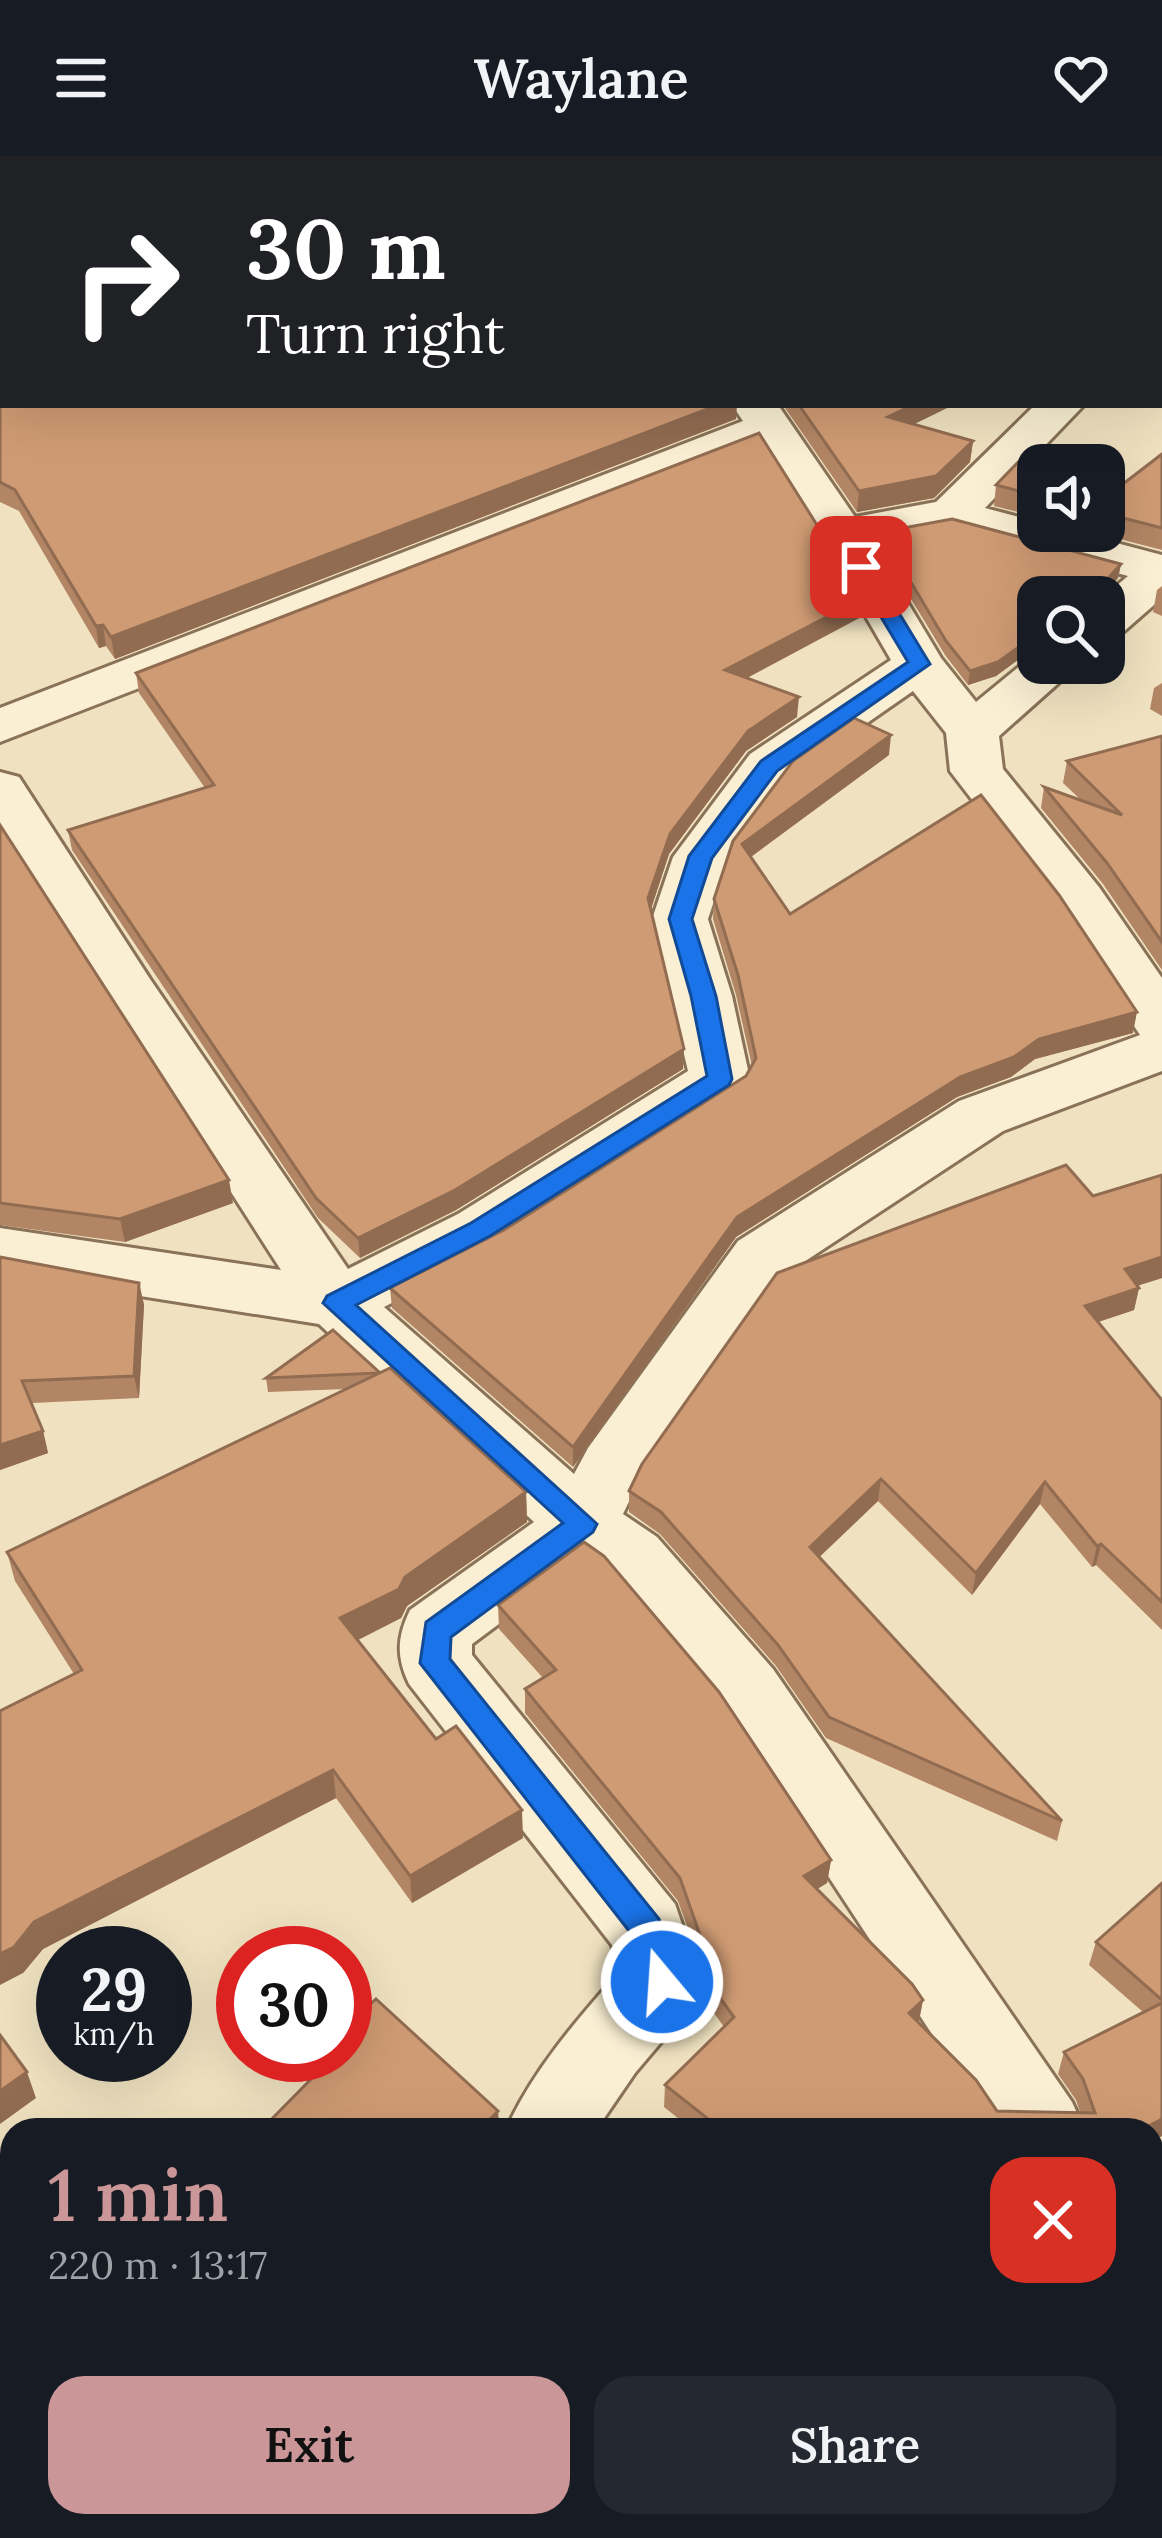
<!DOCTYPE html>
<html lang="en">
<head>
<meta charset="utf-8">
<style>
	:root { --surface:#171b24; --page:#242831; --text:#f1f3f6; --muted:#9ea1a6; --accent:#ca9698 }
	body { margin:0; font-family:Lora,serif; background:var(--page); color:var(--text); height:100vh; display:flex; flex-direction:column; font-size:45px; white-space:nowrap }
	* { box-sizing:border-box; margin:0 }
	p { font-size:39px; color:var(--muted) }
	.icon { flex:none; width:66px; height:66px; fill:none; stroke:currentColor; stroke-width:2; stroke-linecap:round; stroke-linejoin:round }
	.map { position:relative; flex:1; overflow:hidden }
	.side { position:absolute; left:0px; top:1962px; width:1164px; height:420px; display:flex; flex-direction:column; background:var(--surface); border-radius:36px 36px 0 0; box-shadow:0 12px 48px #0002 }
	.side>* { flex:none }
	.banner { position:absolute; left:0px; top:0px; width:1164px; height:252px; box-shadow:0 12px 48px #0002; background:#202124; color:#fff; overflow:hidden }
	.controls { position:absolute; left:1017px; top:288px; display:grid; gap:24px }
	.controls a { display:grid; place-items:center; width:108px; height:108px; border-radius:24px; background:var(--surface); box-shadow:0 12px 48px #0002; font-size:60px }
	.speed { position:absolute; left:36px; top:1770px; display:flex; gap:24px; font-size:60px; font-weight:700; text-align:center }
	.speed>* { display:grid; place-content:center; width:156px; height:156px; border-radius:50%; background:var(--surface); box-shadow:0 12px 48px #0002; line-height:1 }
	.speed small { font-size:30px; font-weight:400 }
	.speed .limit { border:18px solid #d22; background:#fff; color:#111 }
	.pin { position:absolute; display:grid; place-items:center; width:102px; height:102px; color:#fff; margin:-51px; border-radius:24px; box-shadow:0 6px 18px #0006 }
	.me { position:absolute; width:132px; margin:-66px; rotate:342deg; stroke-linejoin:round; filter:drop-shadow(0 0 9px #0008) }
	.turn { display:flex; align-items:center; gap:42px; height:252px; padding:0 48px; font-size:54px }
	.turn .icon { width:156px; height:156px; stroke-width:2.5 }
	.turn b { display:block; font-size:84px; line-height:102px }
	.round { display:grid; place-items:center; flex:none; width:126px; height:126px; border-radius:36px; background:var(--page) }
	.overview { display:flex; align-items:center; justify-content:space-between; height:204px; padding:0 48px }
	h1 { font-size:72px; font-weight:600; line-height:90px; color:var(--accent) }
	.cta { display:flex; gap:24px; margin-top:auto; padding:24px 48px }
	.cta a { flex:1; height:138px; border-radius:36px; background:var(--accent); color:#111; font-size:48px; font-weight:600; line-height:138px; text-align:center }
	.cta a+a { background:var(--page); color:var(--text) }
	header { display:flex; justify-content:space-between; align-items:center; height:156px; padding:0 48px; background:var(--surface); font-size:54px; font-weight:600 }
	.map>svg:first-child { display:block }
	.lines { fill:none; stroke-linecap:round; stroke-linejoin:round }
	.minor-casing { stroke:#897257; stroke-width:6 }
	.minor { fill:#faefd3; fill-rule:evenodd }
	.wall { fill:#b28564 }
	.shaded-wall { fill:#916c51 }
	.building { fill:#cf9b74; stroke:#916c51; stroke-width:3 }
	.route { fill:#1a73e8; stroke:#114b97; stroke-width:3 }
</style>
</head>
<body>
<header><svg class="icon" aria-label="menu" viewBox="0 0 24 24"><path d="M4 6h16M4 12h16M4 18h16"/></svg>Waylane<svg class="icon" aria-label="heart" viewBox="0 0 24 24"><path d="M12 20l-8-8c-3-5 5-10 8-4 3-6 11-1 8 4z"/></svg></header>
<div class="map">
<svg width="1162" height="2382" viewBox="0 0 1162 2382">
	<rect width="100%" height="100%" fill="#f0e2c0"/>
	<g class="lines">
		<defs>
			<g id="minor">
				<polygon points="1162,131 1162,158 1161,158 1161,131"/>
				<path d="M732 249H778L855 361 936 346 1035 249H1084L985 352 1038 366V375H1071L1162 399V442L1122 477 1104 481 1103 441 1128 420 951 373 872 387 941 502 976 546 1037 496 1038 507H1081L999 580 1003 613 1099 731 1162 822V915L1003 975 784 1119 638 1327 623 1358 657 1381 773 1513 1072 1946 1085 1974H995L721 1557 607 1421 584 1405 472 1488V1499L675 1748 702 1826 690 1852 635 1917 596 1974H506C532 1915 577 1864 619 1816L612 1789 409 1528C396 1501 397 1481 410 1454L534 1366 319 1168 0 1118V1072L281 1114 0 676V616L19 621 150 823 348 1113 458 1058 688 915 652 763 673 701 750 598 891 504 818 378 760 291 0 586V552L743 265ZM913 535 946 577 950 615 1059 757 1140 879 959 945 738 1085 588 1292 574 1318 384 1151 502 1090 741 938 750 923 732 840 708 763 728 703 788 622Z"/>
				<polygon points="1152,2103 1162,2107 1162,2205 1152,2201"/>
				<polygon points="0,2192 12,2197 12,2290 0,2285"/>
				<polygon points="106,2370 206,2370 211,2382 111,2382"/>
				<polygon points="354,2370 446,2370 442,2382 350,2382"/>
				<polygon points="473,2370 566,2370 571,2382 478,2382"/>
			</g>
		</defs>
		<use href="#minor" class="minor-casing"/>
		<use href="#minor" class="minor"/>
	</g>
	<g class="wall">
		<polygon points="0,110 736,263 115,503 106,490 99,492 19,355 0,346"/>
		<polygon points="783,249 953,249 914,268 973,285 970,306 934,342 857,356"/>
		<polygon points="1162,298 1162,394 1089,375 1104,375 1104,322 1123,328"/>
		<polygon points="1038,309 1038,361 994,350 996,329"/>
		<polygon points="881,376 1121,408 1118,422 1102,441 1038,441 1038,489 996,520 968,529 945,499 879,390"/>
		<polygon points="1162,430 1162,460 1153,456 1157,434"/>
		<polygon points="863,442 861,461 747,522 797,561 746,595 669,698 651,753 683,913 456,1054 360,1102 318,1062 72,694 68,674 205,632 139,537 136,517"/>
		<polygon points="1162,527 1162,560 1150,553 1154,532"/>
		<polygon points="1162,580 1162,814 1103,728 1041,652 1044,631 1081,644 1063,627 1067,605"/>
		<polygon points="889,599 751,701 790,758 1133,877 1035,903 1011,921 957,941 736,1081 573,1311 392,1152 390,1132 504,1074 746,920 752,910 736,839 713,763 714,743 733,685"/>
		<polygon points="0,669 233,1047 125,1086 0,1069"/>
		<polygon points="0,1101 139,1127 144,1149 139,1242 32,1247 43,1275 48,1297 0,1314"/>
		<polygon points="777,1117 1162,1122 1137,1130 1139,1132 1134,1154 1098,1166 1162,1244 1162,1474 1096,1409 1092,1411 1040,1348 972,1439 878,1345 819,1401 1062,1665 1057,1685 826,1582 776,1510 660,1378 629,1356 629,1335"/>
		<polygon points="379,1217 526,1336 527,1366 407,1450 401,1462 358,1484 436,1583 523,1682 412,1747 336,1642 43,1793 23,1817 74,1518 15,1425 7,1396 346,1233 268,1236 266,1222"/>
		<polygon points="498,1449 831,1704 827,1727 817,1733 919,1866 997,1955 1080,1956 1076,1944 1058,1918 1064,1896 1143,1856 1089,1809 1096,1786 1162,1727 1162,1980 1152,1985 1152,1974 693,1974 664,1951 665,1929 724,1871 701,1839 703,1815 678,1745 525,1557 525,1533 543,1522 499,1473"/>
		<polygon points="304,1910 498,1955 499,1974 261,1974 307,1927"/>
		<polygon points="671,2370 856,2370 865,2382 680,2382"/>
		<polygon points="1077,2370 1152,2370 1162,2382 1087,2382"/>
	</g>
	<g class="shaded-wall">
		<polygon points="718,249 737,249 736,263 115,503 111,481"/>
		<polygon points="913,249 953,249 886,282 888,261"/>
		<polygon points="973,285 970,306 934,342 857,356 859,335"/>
		<polygon points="1121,408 1118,422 1102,441 1086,441"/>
		<polygon points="863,442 861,461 724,534 725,514"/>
		<polygon points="103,469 106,490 99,492 96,470"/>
		<polygon points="1038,477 1038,489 996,520 968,529 970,515"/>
		<polygon points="799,541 797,561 746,595 669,698 648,762 648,742 670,678 748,575"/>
		<polygon points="891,579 889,599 741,708 742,688"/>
		<polygon points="1137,856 1133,877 1035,903 1011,921 957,941 736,1081 573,1311 573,1291 737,1061 960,921 1039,883"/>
		<polygon points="684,893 683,913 456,1054 360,1102 358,1082"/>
		<polygon points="229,1024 233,1047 125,1086 120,1063"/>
		<polygon points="1162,1101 1162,1122 1120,1135 1125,1113"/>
		<polygon points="139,1127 144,1149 139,1242 134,1220"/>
		<polygon points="1139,1132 1134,1154 1080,1172 1085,1150"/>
		<polygon points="43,1275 48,1297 0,1314 0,1289"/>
		<polygon points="881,1323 878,1345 808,1412 810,1391"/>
		<polygon points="1045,1326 1040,1348 972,1439 976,1417"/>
		<polygon points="526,1336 527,1366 407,1450 401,1462 344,1491 340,1462 405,1421"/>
		<polygon points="1101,1388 1096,1409 1092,1411 1097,1390"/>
		<polygon points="333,1614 336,1642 43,1793 23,1817 0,1829 0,1798 34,1766"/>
		<polygon points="522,1654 523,1682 412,1747 410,1720"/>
		<polygon points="831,1704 827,1727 801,1743 804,1720"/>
		<polygon points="923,1844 919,1866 909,1857"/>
		<polygon points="27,1916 36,1942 0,1968 0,1935"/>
		<polygon points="498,1955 499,1974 479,1974"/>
		<polygon points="1162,1963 1162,1980 1152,1985 1152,1974 1141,1974"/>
	</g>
	<g class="building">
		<polygon points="4,0 1096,0 1102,3 3,3"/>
		<polygon points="3,9 3,81 0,79 0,10 3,11"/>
		<polygon points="1161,35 1162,35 1161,89"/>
		<polygon points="3,109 3,249 718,249 111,481 103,469 96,470 15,334 0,326 0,110"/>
		<polygon points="799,249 913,249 888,261 973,285 936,320 859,335"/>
		<polygon points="759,277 863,442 725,514 799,541 748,575 670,678 648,742 684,893 455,1034 358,1082 316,1042 68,674 214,629 136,517"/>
		<polygon points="1162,298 1162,372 1104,357 1104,322 1123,328"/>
		<polygon points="1024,300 1056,309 1038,309 1038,340 996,329"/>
		<polygon points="952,363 1121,408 1101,430 1086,441 1038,441 1038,477 998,506 970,515 946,485 881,376"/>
		<polygon points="854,562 891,579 742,688 790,758 981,639 1059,739 1137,856 1039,883 1014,901 960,921 737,1061 573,1291 390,1132 504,1074 746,920 756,902 738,819 714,743 733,685 793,605"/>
		<polygon points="1162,580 1162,786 1107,707 1044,631 1122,659 1067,605"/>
		<polygon points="0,669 229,1024 120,1063 0,1047"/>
		<polygon points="1066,1009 1093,1040 1162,1019 1162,1101 1125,1113 1139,1132 1085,1150 1162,1244 1162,1446 1101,1388 1097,1390 1045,1326 976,1417 881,1323 810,1391 1062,1665 829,1561 778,1489 661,1356 629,1335 642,1308 777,1117"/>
		<polygon points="0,1101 139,1127 134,1220 22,1225 43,1275 0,1289"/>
		<polygon points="333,1174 380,1217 266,1222"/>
		<polygon points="390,1212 526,1336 405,1421 399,1433 340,1462 436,1583 456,1570 522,1654 410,1720 333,1614 34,1766 14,1791 0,1798 0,1555 82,1514 7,1396"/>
		<polygon points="584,1386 604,1400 719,1536 831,1704 804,1720 912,1828 923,1844 909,1857 976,1924 997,1955 1095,1957 1083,1923 1064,1896 1162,1847 1162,1963 1141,1974 722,1974 665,1929 734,1861 702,1817 708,1802 680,1722 525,1533 556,1514 498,1449"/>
		<polygon points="1162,1727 1162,1844 1096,1786"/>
		<polygon points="376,1843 498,1955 479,1974 261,1974 314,1920 304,1910 316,1899 345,1899 345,1871"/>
		<polygon points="0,1879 27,1916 0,1935"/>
		<polygon points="1152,2183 1162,2199 1162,2382 1109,2382 1099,2370 1152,2370"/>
		<polygon points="8,2263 12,2267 12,2370 137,2370 149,2382 0,2382 0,2274 4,2276"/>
		<polygon points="684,2370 856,2370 865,2382 693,2382"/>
		<polygon points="479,2377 508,2377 511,2382 472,2382"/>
	</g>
	<polygon class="route" points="854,406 868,406 930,508 777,615 712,702 692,763 716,840 732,923 729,929 490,1080 356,1149 597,1368 593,1376 451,1481 450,1503 659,1763 679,1826 674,1837 662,1841 650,1837 633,1780 420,1507 426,1466 563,1367 323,1147 327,1140 471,1067 707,920 691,840 669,763 689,700 761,605 908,506 851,411"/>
</svg>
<div class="controls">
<a><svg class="icon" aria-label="sound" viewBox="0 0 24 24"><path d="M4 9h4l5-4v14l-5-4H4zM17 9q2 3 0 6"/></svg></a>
<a><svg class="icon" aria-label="search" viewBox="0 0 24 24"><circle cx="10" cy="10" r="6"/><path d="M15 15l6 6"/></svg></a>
</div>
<div class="speed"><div>29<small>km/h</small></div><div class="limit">30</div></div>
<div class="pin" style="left:861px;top:411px;background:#d93025"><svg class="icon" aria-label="arrive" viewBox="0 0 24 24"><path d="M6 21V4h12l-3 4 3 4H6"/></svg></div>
<svg class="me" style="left:662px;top:1826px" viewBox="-20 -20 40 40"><circle r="17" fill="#1a73e8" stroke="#fff" stroke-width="3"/><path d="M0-11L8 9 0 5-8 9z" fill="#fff"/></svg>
<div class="banner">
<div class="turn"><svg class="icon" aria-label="right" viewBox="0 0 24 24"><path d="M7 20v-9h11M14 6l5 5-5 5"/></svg><div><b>30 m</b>Turn right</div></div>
</div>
<section class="side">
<div class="overview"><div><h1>1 min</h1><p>220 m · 13:17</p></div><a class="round" style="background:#d93025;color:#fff"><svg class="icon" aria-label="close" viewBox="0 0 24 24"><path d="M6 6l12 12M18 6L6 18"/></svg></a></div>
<div class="cta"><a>Exit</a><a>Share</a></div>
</section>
</div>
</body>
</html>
